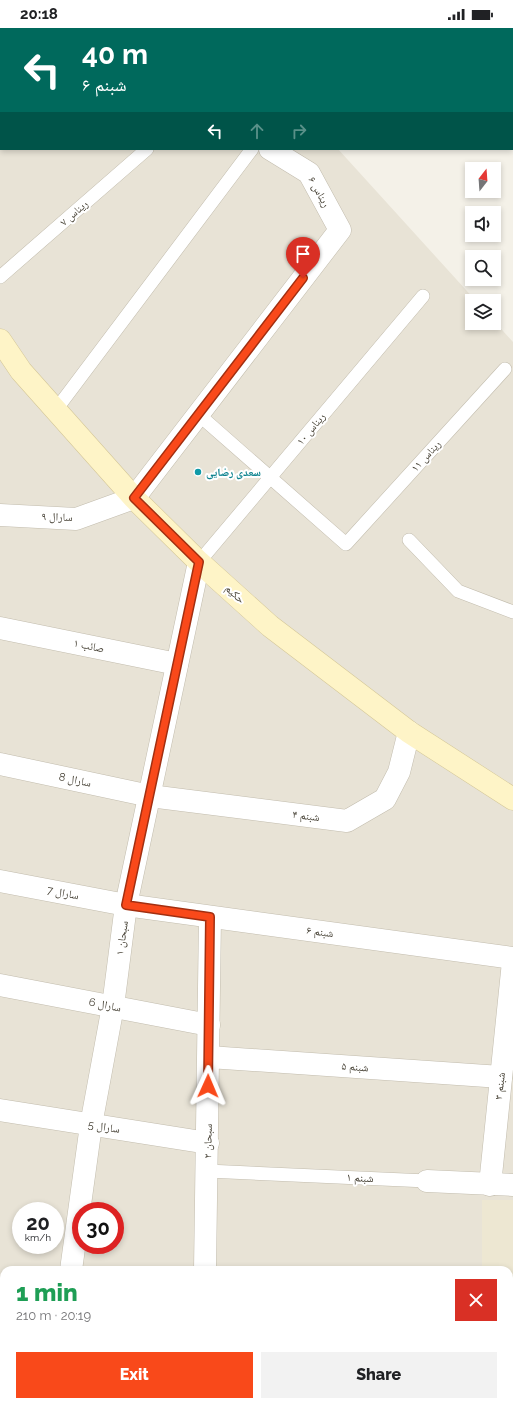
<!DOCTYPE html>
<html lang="en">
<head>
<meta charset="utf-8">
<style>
	:root { --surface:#fff; --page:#f2f2f2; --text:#202124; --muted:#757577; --accent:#f9491a }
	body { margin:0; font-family:Raleway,"Noto Naskh Arabic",sans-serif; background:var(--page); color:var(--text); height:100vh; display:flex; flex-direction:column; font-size:15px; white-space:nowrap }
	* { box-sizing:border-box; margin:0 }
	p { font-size:13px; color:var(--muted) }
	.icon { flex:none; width:22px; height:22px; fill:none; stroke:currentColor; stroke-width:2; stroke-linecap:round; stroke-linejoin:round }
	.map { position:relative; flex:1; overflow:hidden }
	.drawer { position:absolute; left:0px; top:1238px; width:513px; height:140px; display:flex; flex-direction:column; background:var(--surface); border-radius:12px 12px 0 0; box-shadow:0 2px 6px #0003 }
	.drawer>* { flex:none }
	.top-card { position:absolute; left:0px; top:0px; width:513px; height:122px; box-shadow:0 2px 6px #0003; background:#00695c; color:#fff; overflow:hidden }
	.needle { width:26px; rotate:17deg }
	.controls { position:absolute; left:465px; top:134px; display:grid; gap:8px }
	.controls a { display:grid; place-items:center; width:36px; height:36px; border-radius:0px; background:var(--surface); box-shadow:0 2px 6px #0003; font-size:20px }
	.speed { position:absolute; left:12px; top:1174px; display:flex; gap:8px; font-size:20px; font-weight:700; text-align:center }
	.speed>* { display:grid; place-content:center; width:52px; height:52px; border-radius:50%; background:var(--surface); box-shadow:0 2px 6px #0003; line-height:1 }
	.speed small { font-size:10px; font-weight:400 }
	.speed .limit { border:6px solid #d22; background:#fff; color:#111 }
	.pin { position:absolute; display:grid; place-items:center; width:34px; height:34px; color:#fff; margin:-41px -17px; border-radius:50% 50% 50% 0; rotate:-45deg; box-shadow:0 0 4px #0007 }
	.pin .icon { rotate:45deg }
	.me { position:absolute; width:44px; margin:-22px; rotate:1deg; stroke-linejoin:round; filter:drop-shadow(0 0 3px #0008) }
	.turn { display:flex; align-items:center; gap:14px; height:84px; padding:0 16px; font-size:18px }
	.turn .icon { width:52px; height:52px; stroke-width:2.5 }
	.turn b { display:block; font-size:28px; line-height:34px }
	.lanes { display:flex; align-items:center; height:38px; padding:0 16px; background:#0003; justify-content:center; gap:20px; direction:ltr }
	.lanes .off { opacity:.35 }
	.round { display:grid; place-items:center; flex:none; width:42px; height:42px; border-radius:0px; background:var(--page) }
	.summary { display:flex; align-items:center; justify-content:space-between; height:68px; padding:0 16px }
	h1 { font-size:24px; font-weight:800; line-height:30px; color:#1e9e55 }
	.button { display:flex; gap:8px; margin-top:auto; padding:8px 16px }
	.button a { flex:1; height:46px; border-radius:0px; background:var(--accent); color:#fff; font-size:16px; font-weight:800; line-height:46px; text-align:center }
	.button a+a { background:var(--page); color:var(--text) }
	.status { display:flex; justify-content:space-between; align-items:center; height:28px; padding:0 20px; background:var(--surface); direction:ltr }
	.status svg { height:11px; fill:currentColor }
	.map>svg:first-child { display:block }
	.residential { fill:#e8e3d6; fill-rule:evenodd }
	.education { fill:#ede7d2 }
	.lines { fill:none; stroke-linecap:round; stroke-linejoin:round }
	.lane-casing { stroke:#c2bcad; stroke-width:14 }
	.street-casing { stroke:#c2bcad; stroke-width:23 }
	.secondary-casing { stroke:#d4c798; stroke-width:23 }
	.lane { stroke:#fff; stroke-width:13 }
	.street { stroke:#fff; stroke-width:22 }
	.secondary { stroke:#fef4c7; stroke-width:22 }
	.route-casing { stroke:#a22f11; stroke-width:10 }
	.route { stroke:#f9491a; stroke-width:7 }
	.culture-dot { fill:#0f9aa8; stroke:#fff; stroke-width:1.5 }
	.labels { text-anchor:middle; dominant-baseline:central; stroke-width:4; stroke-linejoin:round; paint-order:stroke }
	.street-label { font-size:11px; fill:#474236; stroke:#fff }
	.culture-label { font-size:11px; font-weight:bold; fill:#0d838f; stroke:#fff; text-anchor:start }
</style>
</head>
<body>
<div class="status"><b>20:18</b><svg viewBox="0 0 49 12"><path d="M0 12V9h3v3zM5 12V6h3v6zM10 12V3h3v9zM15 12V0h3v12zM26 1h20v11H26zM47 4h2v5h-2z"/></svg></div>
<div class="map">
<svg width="513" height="1378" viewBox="0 0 513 1378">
	<rect width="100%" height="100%" fill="#f4f1e8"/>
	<path class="residential" d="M0 0H290L1 1V121H338L476 273H472V295H494V293L513 314V1378H0ZM21 1183H55V1217H21ZM81 1183H115V1217H81ZM4 1242H509V1374H4Z"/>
	<polygon class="education" points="482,1172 513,1172 513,1378 483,1378 483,1374 509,1374 509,1242 482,1242"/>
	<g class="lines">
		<defs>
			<g id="lane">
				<polyline points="162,0 162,1"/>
				<polyline points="0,249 147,121"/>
				<polyline points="55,383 252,121"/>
				<polyline points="198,386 346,516 505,341"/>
				<polyline points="409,512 458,563 513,584"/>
				<polyline points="199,534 423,268"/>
				<polyline points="207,1143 427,1153"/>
				<polyline points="335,1378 335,1374"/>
			</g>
			<g id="street">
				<polyline points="0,110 1,110"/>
				<polyline points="0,487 76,491 134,470 340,202 309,145 270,121"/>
				<polyline points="0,600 177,636"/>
				<polyline points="0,736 150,768 347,793 385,771 399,744 409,704"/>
				<polyline points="0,853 126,877 513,930"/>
				<polyline points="0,957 209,997"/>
				<polyline points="209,1029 501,1049"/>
				<polyline points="0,1082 208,1115"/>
				<polyline points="427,1153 513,1157"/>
				<polyline points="490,1157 513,934"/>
				<polyline points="71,1242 91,1097 113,978 126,877 199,534"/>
				<polyline points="205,1242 210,889"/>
				<polyline points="0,1353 4,1353"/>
				<polyline points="57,1378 57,1374"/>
				<polyline points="204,1378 204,1374"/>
			</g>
			<polyline id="secondary" points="0,312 21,343 134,470 199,534 270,598 409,704 513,771"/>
		</defs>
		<use href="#lane" class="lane-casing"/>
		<use href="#street" class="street-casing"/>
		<use href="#secondary" class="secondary-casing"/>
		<use href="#lane" class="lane"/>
		<use href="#street" class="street"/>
		<use href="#secondary" class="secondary"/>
	</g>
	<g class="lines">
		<defs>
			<polyline id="route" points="208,1058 210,889 126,877 199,534 134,470 303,250"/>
		</defs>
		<use href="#route" class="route-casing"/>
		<use href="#route" class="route"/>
	</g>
	<circle class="culture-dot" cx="198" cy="444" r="4"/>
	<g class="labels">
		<g class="street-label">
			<text transform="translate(319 164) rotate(61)">ریناس ۶</text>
			<text transform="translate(74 185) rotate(-41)">ریناس ۷</text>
			<text transform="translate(311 401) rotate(-50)">ریناس ۱۰</text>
			<text transform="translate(426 428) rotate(-48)">ریناس ۱۱</text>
			<text transform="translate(57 489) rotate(2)">سارال ۹</text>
			<text transform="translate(235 566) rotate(42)">حکیم</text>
			<text transform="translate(89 618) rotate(12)">صائب ۱</text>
			<text transform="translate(75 752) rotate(12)">سارال 8</text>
			<text transform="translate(306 788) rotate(7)">شبنم ۴</text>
			<text transform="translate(63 865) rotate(11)">سارال 7</text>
			<text transform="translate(320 904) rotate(8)">شبنم ۶</text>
			<text transform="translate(122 910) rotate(-82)">سبحان ۱</text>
			<text transform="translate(105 977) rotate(11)">سارال 6</text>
			<text transform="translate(355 1039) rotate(4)">شبنم ۵</text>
			<text transform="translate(500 1058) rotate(-84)">شبنم ۳</text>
			<text transform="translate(104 1099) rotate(9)">سارال 5</text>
			<text transform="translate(208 1113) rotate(-89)">سبحان ۲</text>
			<text transform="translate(360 1150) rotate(3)">شبنم ۱</text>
		</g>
		<g class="culture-label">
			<text x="206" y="444">سعدی رضایی</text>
		</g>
	</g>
</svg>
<div class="controls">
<a><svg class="needle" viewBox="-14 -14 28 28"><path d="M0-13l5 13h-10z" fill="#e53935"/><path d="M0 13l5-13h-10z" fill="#757577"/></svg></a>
<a><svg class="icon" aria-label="sound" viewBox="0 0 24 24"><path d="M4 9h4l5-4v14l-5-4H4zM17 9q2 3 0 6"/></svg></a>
<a><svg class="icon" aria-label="search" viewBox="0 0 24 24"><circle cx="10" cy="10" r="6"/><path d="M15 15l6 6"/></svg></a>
<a><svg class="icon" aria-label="layers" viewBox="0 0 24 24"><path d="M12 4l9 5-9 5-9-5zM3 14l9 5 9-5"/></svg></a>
</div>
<div class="speed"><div>20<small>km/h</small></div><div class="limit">30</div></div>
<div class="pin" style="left:303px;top:250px;background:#d93025"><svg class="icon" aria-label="arrive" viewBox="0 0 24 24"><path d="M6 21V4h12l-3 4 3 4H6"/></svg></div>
<svg class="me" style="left:208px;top:1058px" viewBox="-20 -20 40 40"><path d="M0-17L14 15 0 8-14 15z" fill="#f9491a" stroke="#fff" stroke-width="4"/></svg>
<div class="top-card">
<div class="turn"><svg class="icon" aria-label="left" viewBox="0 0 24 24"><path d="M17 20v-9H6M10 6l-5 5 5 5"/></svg><div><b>40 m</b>شبنم ۶</div></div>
<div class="lanes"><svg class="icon" aria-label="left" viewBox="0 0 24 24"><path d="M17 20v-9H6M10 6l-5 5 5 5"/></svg><svg class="icon off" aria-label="ahead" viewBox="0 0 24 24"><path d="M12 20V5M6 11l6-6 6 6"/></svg><svg class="icon off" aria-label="right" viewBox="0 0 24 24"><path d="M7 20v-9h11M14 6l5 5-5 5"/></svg></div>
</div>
<section class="drawer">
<div class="summary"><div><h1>1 min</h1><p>210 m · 20:19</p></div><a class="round" style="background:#d93025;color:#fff"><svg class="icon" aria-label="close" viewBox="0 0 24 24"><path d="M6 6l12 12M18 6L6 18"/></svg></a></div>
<div class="button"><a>Exit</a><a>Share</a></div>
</section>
</div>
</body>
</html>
